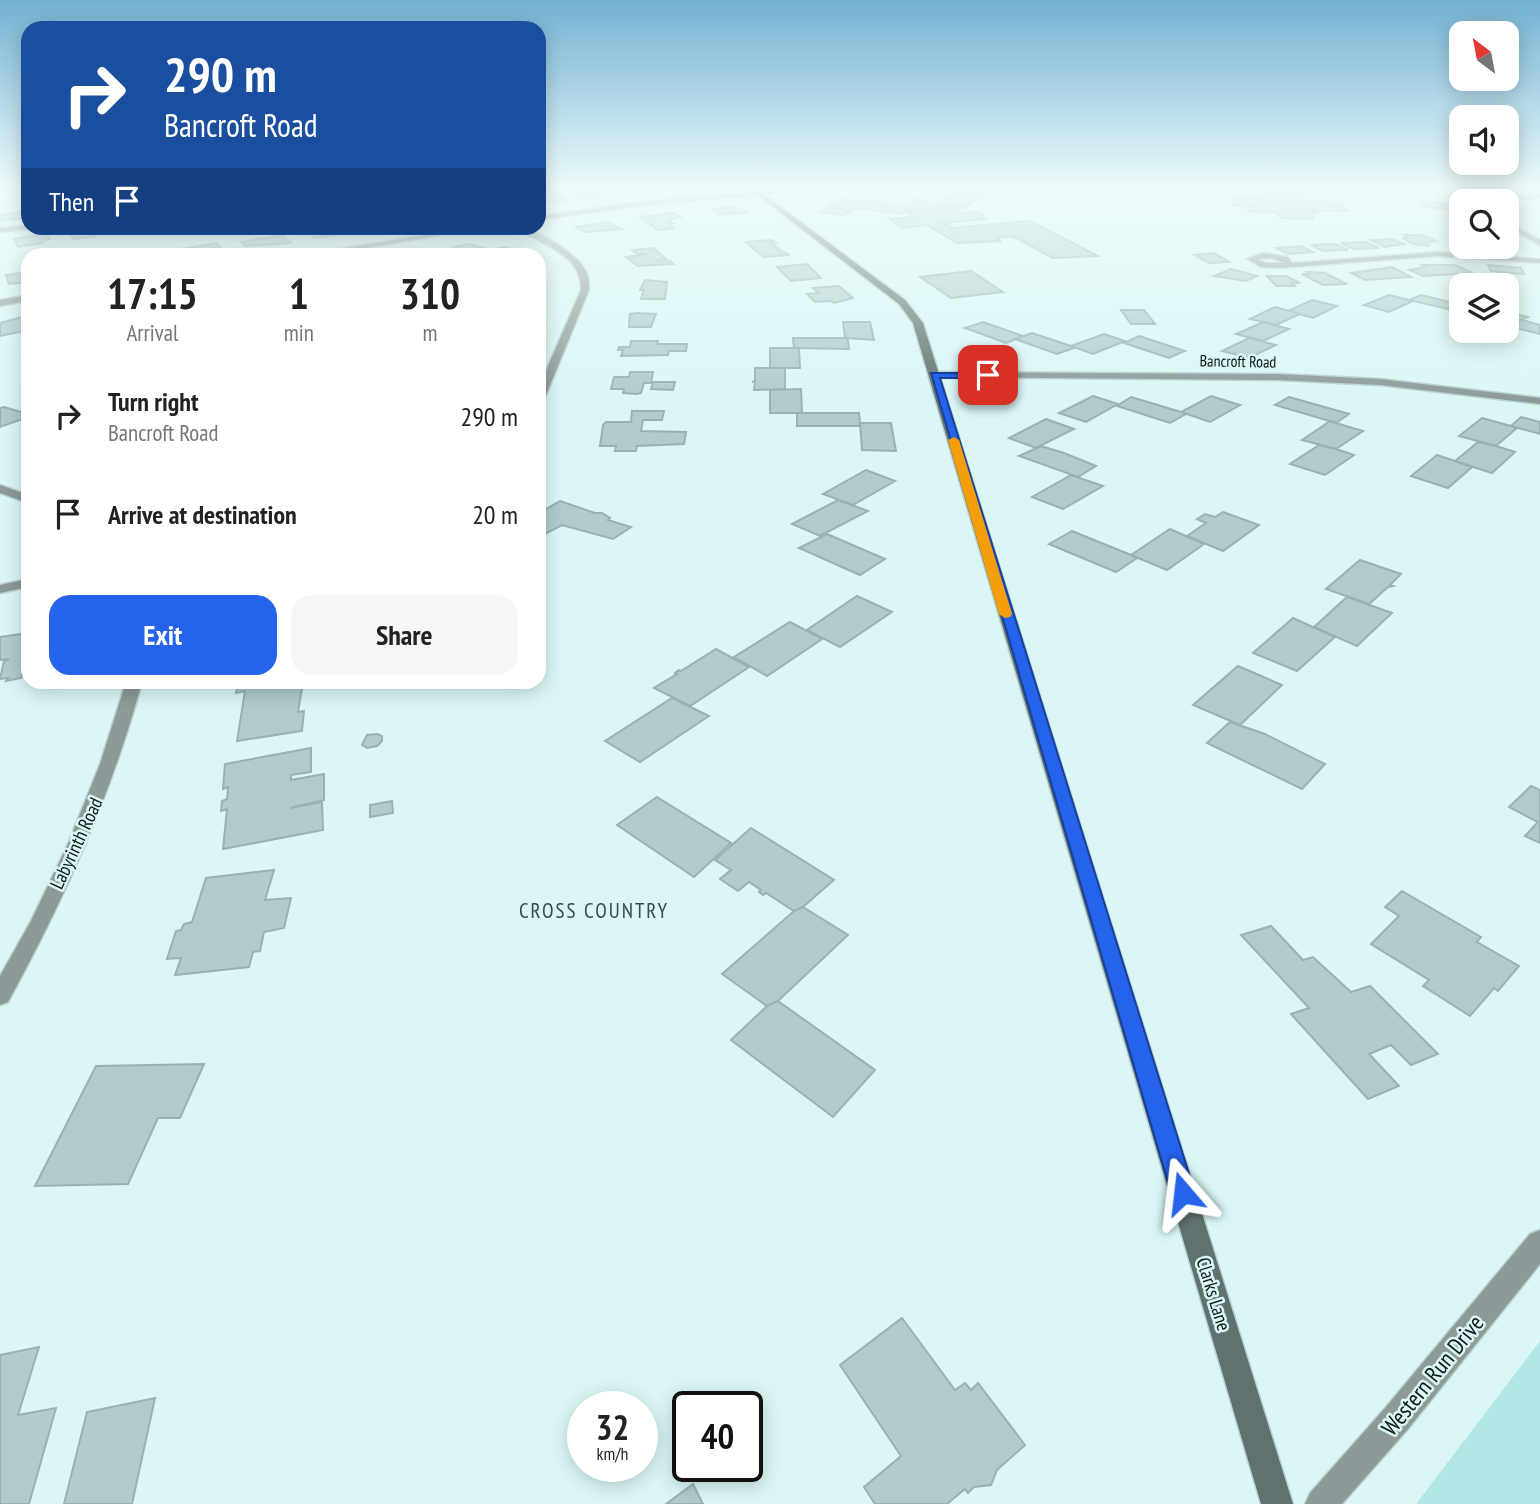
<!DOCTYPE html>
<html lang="en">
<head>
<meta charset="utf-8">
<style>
	:root { --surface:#fff; --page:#f6f6f6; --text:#222; --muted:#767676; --accent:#2563eb }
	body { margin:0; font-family:"PT Sans Narrow",sans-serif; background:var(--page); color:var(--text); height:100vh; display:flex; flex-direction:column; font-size:26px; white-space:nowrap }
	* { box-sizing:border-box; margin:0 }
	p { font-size:23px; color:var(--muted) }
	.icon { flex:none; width:38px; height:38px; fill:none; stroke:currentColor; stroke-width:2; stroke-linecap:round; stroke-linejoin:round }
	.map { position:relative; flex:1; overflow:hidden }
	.drawer { position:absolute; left:21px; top:248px; width:525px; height:441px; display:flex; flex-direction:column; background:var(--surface); border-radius:21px; box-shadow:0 4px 18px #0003 }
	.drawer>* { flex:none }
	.hud { position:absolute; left:21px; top:21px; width:525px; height:214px; border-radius:21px; box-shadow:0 4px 18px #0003; background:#1a4fa0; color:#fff; overflow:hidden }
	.needle { width:46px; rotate:328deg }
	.tools { position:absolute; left:1449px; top:21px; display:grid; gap:14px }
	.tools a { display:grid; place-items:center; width:70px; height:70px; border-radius:14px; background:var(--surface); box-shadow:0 4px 18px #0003; font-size:35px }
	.speed { position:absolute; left:567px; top:1391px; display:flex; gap:14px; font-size:35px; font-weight:700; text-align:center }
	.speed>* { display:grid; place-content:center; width:91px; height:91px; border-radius:50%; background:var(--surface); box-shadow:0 4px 18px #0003; line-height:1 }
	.speed small { font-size:18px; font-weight:400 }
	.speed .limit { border:4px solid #111; border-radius:10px; background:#fff; color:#111 }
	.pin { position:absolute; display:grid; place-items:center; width:60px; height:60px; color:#fff; margin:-30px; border-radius:14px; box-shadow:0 4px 10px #0006 }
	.me { position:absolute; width:77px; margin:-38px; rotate:343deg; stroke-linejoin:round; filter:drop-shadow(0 0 5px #0008) }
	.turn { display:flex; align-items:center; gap:24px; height:147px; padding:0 28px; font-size:32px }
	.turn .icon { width:91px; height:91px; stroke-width:2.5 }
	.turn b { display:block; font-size:49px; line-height:60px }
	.then { display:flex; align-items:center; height:66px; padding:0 28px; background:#0003; gap:14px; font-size:26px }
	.eta { display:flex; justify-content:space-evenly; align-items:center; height:119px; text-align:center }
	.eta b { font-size:42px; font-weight:700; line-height:49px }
	.cta { display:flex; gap:14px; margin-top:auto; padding:14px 28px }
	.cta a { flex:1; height:80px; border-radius:21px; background:var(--accent); color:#fff; font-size:28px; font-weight:700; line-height:80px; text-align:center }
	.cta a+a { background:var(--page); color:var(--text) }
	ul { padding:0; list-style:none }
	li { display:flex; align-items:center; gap:21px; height:98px; padding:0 28px }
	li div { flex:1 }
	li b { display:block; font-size:26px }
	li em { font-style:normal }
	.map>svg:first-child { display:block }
	.green { fill:#b1e6e5 }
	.building { fill:#b0cccb; stroke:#97b2b2; stroke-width:2 }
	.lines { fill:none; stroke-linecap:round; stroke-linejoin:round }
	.street-casing { stroke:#b9d3d2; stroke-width:3 }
	.secondary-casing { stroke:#b9d3d2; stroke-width:3 }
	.street { fill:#8e9a9a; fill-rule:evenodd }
	.secondary { fill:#607171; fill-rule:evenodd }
	.route { fill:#2563eb; stroke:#184099; stroke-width:2 }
	.slow { fill:#f59e0b }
	.labels { text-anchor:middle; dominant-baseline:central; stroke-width:5; stroke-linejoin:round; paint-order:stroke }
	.far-street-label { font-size:16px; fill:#0d1717; stroke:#daf7f6 }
	.street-label { font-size:19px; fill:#0d1717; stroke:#daf7f6 }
	.neighbourhood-label { font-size:21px; letter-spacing:2px; fill:#344c4c; stroke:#daf7f6 }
	.near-street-label { font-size:23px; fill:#0d1717; stroke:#daf7f6 }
</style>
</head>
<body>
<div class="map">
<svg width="1540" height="1504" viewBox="0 0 1540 1504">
	<rect width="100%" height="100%" fill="#daf7f6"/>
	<polygon class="green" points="1540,1341 1540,1504 1416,1504"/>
	<g class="building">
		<polygon points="590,190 628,190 633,191 585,197 575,194 593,191"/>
		<polygon points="1269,191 1300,193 1302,197 1308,197 1304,201 1339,203 1344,205 1341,205 1348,211 1309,210 1317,213 1311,214 1314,219 1282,218 1275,212 1246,211 1255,209 1255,207 1233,205 1237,203 1231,198 1269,199 1262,195 1267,195 1266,192"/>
		<polygon points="952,194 982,195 965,208 949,207 961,213 978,212 984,215 979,216 985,219 943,223 953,228 1030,221 1098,256 1053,258 1012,236 997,238 1000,241 957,243 927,225 902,228 889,219 915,217 905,211 902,214 857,208 843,215 820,212 842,199 913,206 908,209 911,210 921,207 909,200 920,199 932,206 946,206 937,204"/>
		<polygon points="560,195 571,201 539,203 539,196"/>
		<polygon points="1428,202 1452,204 1452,210 1421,206 1421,203"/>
		<polygon points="735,207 747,213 718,214 712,209"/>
		<polygon points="20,212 26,215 24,218 2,221 0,216"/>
		<polygon points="674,213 681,217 668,220 672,223 668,223 674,228 658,230 640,217"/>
		<polygon points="608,222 622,229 585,232 576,227"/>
		<polygon points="327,228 362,228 366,231 315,238 310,234 316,233 313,230"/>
		<polygon points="100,229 103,233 95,234 96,236 74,239 69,234 70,231"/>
		<polygon points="51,233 48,235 50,239 42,240 43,243 18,247 14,239"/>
		<polygon points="282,235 291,243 245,246 241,242"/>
		<polygon points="1404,235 1422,235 1436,241 1425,243 1430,246 1413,244 1402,238 1408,238"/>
		<polygon points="1392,239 1404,244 1385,247 1371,240"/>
		<polygon points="772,240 776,243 771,243 781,251 790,255 763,257 746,242"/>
		<polygon points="1366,242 1379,248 1354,249 1341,243"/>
		<polygon points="216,243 225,253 205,256 167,254 174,253 172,251"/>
		<polygon points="470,244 490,250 507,247 512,253 467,256 454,247"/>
		<polygon points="1335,244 1348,250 1323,251 1311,245"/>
		<polygon points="1301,246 1313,252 1288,254 1276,248"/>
		<polygon points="653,248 666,259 656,260 658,262 670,261 673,264 638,266 626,257 647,254 637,254 632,250"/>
		<polygon points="1214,253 1229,262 1209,263 1194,255"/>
		<polygon points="807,264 821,278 791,281 777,267"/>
		<polygon points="1422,265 1455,265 1473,273 1423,276 1409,270 1425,267"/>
		<polygon points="1488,265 1521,268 1524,274 1491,271"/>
		<polygon points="1392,267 1411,277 1365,280 1351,273"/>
		<polygon points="1231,269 1242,272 1257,276 1246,281 1214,276"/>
		<polygon points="971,271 1003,292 951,298 920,277"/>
		<polygon points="28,272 28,282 9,284 6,275"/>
		<polygon points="1307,272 1325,273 1347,284 1323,285 1302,274 1309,274"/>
		<polygon points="1267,276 1286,276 1300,283 1292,283 1295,286 1276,286"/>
		<polygon points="645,280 667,282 665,299 641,299 644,290 640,290"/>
		<polygon points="839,286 853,298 834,303 831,301 815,302 807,294 819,293 813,288"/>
		<polygon points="1389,295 1413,301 1389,312 1364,305"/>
		<polygon points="1421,295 1461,305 1461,312 1409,300"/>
		<polygon points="1312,300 1337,306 1313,318 1288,311"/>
		<polygon points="1275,307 1300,314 1276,325 1250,319"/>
		<polygon points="1121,310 1144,310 1155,324 1131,324"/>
		<polygon points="1507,312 1528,317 1514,323 1507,321"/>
		<polygon points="630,314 637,313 656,314 651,327 629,327"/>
		<polygon points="26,316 28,325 24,326 25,331 0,336 0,323"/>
		<polygon points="1522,320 1540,325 1540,334 1508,326"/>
		<polygon points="843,322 870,322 874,340 845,338"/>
		<polygon points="983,322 1023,336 1006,343 965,328"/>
		<polygon points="1263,322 1289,329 1263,341 1236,334"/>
		<polygon points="1032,333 1071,346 1074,348 1057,354 1015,339"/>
		<polygon points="1104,334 1125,341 1093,354 1071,346"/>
		<polygon points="1139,336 1185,351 1169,358 1124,343"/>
		<polygon points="793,338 845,338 848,340 849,349 794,348"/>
		<polygon points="1249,338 1276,345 1249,358 1222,351"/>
		<polygon points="631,341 658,341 657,344 687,344 686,351 669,351 668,355 621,356 623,350 618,350 619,347 630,347"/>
		<polygon points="770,348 799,348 800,368 770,368"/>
		<polygon points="755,368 785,368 785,389 754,390 755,382 752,382 755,381"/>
		<polygon points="630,372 653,372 651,383 644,383 641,393 637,394 623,393 624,389 611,389 614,377 629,377"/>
		<polygon points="653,382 675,382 673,390 651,389"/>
		<polygon points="801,389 802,413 770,413 770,390"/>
		<polygon points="1093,396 1118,404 1086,422 1059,413"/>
		<polygon points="1211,396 1240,405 1210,422 1181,412"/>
		<polygon points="1131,397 1181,412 1186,414 1170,423 1117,406"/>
		<polygon points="1289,397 1349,414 1336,423 1275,405"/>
		<polygon points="4,407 28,414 28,417 0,427 0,408"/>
		<polygon points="632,411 664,411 662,420 643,420 641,431 686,432 684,444 637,446 636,451 615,451 616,446 600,446 603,425 606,422 631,422"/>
		<polygon points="797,413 859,413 860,423 859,426 797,426"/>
		<polygon points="1521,417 1540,422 1540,434 1511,426"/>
		<polygon points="1482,418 1511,426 1517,428 1496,446 1459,436"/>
		<polygon points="1046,419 1074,429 1036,448 1009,438"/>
		<polygon points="1330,421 1336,423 1363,431 1336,449 1302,440"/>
		<polygon points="860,423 891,423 896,451 862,450"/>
		<polygon points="1478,442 1496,446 1515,452 1492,473 1455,461"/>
		<polygon points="1319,445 1336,449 1354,455 1325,475 1290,464"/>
		<polygon points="1041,446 1064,453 1096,466 1078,477 1019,456"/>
		<polygon points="1437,455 1455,461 1472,467 1448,488 1411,476"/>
		<polygon points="866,470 895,481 853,505 823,494"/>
		<polygon points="1071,475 1103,486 1063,509 1032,497"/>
		<polygon points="838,500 868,511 820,536 792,524"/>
		<polygon points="560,501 595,513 602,513 610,518 608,520 631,527 613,539 562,525 539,537 539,513"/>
		<polygon points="1223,512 1259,525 1223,551 1187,536 1206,523 1197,519 1205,514 1215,517"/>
		<polygon points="1170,529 1204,544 1167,570 1131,555"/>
		<polygon points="1072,531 1131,555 1137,558 1116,572 1049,544"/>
		<polygon points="827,534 885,559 860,575 799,548"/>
		<polygon points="1360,560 1401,574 1390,585 1393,586 1388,587 1369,604 1326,589"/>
		<polygon points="857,596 892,612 840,647 807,630"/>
		<polygon points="1347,597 1392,613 1357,646 1314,627"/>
		<polygon points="1293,618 1335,637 1297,671 1253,653"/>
		<polygon points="790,622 822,639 767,676 734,657"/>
		<polygon points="28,633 28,674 22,675 21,678 6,681 8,678 0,679 4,661 9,659 0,660 0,637"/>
		<polygon points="716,649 749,667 690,706 654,688 677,674 675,673 679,670 681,671"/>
		<polygon points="1238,666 1282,685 1240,725 1193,705"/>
		<polygon points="238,682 303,682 298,712 304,711 302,731 237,741 245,691 236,693"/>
		<polygon points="672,698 709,716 640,762 605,741"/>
		<polygon points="1230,722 1265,734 1325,764 1302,789 1207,743"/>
		<polygon points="377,734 382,736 382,741 377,746 367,748 362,745 367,735"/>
		<polygon points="311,748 311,772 291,775 291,780 324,774 324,800 290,808 322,802 323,830 223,849 227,809 221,811 222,801 227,799 228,787 223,789 225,764"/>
		<polygon points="1531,786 1540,790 1540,843 1525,836 1538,822 1509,807"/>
		<polygon points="657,797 731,843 694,877 617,825"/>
		<polygon points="392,801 393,813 370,817 370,805"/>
		<polygon points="751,828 834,880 803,907 794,911 766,893 763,895 759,892 761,890 749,882 738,891 720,879 731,870 715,860"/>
		<polygon points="274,870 265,900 291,898 284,928 264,932 260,951 253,952 249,967 175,975 181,958 167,959 176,931 181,930 184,924 192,922 206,878"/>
		<polygon points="1402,891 1481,937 1477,942 1519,966 1498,991 1494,988 1470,1016 1423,986 1429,980 1371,944 1399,916 1385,907"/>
		<polygon points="803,907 848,935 778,1001 767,1006 722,974 794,911"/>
		<polygon points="1271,926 1303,960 1313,957 1351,992 1370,986 1438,1054 1411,1065 1391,1045 1369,1054 1399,1086 1368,1099 1291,1014 1309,1008 1241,935"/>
		<polygon points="778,1001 875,1070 833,1117 731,1040 767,1006"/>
		<polygon points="204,1064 180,1118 158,1118 128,1184 35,1186 96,1066"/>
		<polygon points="902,1318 955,1390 965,1383 971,1390 978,1383 1025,1445 997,1470 991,1485 974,1487 968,1493 965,1489 947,1504 875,1504 864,1487 901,1456 840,1365"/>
		<polygon points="39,1347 18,1415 56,1408 29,1504 0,1504 0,1355"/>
		<polygon points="155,1398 132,1504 64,1504 87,1412"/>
		<polygon points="693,1484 703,1504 666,1504"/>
	</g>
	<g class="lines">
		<defs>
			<g id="street">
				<polygon points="787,190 808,190 638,206 539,220 539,216 638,202"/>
				<polygon points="1540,194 1540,198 1500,201 1503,199"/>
				<polygon points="1507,222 1540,240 1540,245 1507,227"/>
				<polygon points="28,225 31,229 0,232 0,228"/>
				<polygon points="468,228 483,228 319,256 297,256"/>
				<path d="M516 228C534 226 574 252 584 268 589 275 589 282 589 290L544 400 539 403V387L581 290C581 252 541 246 516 228Z"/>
				<path d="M1438 252 1540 259V263L1438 256 1279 268 1261 267 1247 259 1263 253 1288 257 1292 263ZM1272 258 1284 263H1266L1257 259Z"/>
				<polygon points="28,295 28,301 0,306 0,300"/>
				<polygon points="934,372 1278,374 1380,379 1540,398 1540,404 1380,385 1278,380 930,377 929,375"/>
				<polygon points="0,485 28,495 28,503 0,493"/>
				<polygon points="28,579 28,587 0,593 0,585"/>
				<path d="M126 682H142C111 796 64 900 8 1002L0 1005V976L31 921 68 844 100 764Z"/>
				<polygon points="1540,1230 1540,1264 1408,1429 1342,1504 1305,1504 1310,1493 1386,1407 1530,1234"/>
			</g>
			<polygon id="secondary" points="751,190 758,190 905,300 923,323 1293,1504 1261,1504 913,323 899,304"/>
		</defs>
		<use href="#street" class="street-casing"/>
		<use href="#secondary" class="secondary-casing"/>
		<use href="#street" class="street"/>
		<use href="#secondary" class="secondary"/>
	</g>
	<linearGradient id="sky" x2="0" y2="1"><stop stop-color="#71b1d0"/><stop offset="0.47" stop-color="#eefbfb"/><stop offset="1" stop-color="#eefbfb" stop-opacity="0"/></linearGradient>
	<rect width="1540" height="400" fill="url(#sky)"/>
	<polygon class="route" points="931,373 988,373 992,375 988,378 940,378 1195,1193 1191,1201 1183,1204 1174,1201 1171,1193"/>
	<polygon class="slow" points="954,437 959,440 1012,614 1010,617 1005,618 999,614 948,440"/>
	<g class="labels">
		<g class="far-street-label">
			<text transform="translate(1238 361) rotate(1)">Bancroft Road</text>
		</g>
		<g class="street-label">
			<text transform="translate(76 843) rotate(-65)">Labyrinth Road</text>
			<text transform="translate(1214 1294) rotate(73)">Clarks Lane</text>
		</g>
		<g class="neighbourhood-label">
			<text x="594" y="910">CROSS COUNTRY</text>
		</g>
		<g class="near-street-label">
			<text transform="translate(1432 1375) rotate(-51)">Western Run Drive</text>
		</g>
	</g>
</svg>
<div class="tools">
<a><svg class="needle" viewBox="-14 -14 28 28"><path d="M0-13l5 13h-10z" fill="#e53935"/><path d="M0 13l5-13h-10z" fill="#767676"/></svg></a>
<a><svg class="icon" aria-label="sound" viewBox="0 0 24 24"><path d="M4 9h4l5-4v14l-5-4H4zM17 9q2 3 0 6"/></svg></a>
<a><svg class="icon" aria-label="search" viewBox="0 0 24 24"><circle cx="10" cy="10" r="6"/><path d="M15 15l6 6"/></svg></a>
<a><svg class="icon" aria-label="layers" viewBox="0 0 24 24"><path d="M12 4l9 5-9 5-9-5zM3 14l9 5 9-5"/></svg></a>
</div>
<div class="speed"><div>32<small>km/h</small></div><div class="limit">40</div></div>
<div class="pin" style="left:988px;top:375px;background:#d93025"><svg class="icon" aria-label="arrive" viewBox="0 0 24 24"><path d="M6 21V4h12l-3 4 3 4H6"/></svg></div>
<svg class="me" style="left:1183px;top:1193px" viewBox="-20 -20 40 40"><path d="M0-17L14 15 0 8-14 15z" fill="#2563eb" stroke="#fff" stroke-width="4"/></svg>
<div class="hud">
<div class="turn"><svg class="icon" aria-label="right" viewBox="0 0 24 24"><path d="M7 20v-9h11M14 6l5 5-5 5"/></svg><div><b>290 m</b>Bancroft Road</div></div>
<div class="then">Then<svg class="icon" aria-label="arrive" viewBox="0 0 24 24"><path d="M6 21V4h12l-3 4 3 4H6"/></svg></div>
</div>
<section class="drawer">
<div class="eta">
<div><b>17:15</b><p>Arrival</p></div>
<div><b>1</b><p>min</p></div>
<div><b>310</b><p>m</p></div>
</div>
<ul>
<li><svg class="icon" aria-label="right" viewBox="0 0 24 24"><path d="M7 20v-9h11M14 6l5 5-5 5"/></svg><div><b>Turn right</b><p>Bancroft Road</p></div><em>290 m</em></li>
<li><svg class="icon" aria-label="arrive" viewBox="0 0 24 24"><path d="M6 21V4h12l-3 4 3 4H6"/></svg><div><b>Arrive at destination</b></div><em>20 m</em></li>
</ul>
<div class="cta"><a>Exit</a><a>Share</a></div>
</section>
</div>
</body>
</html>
